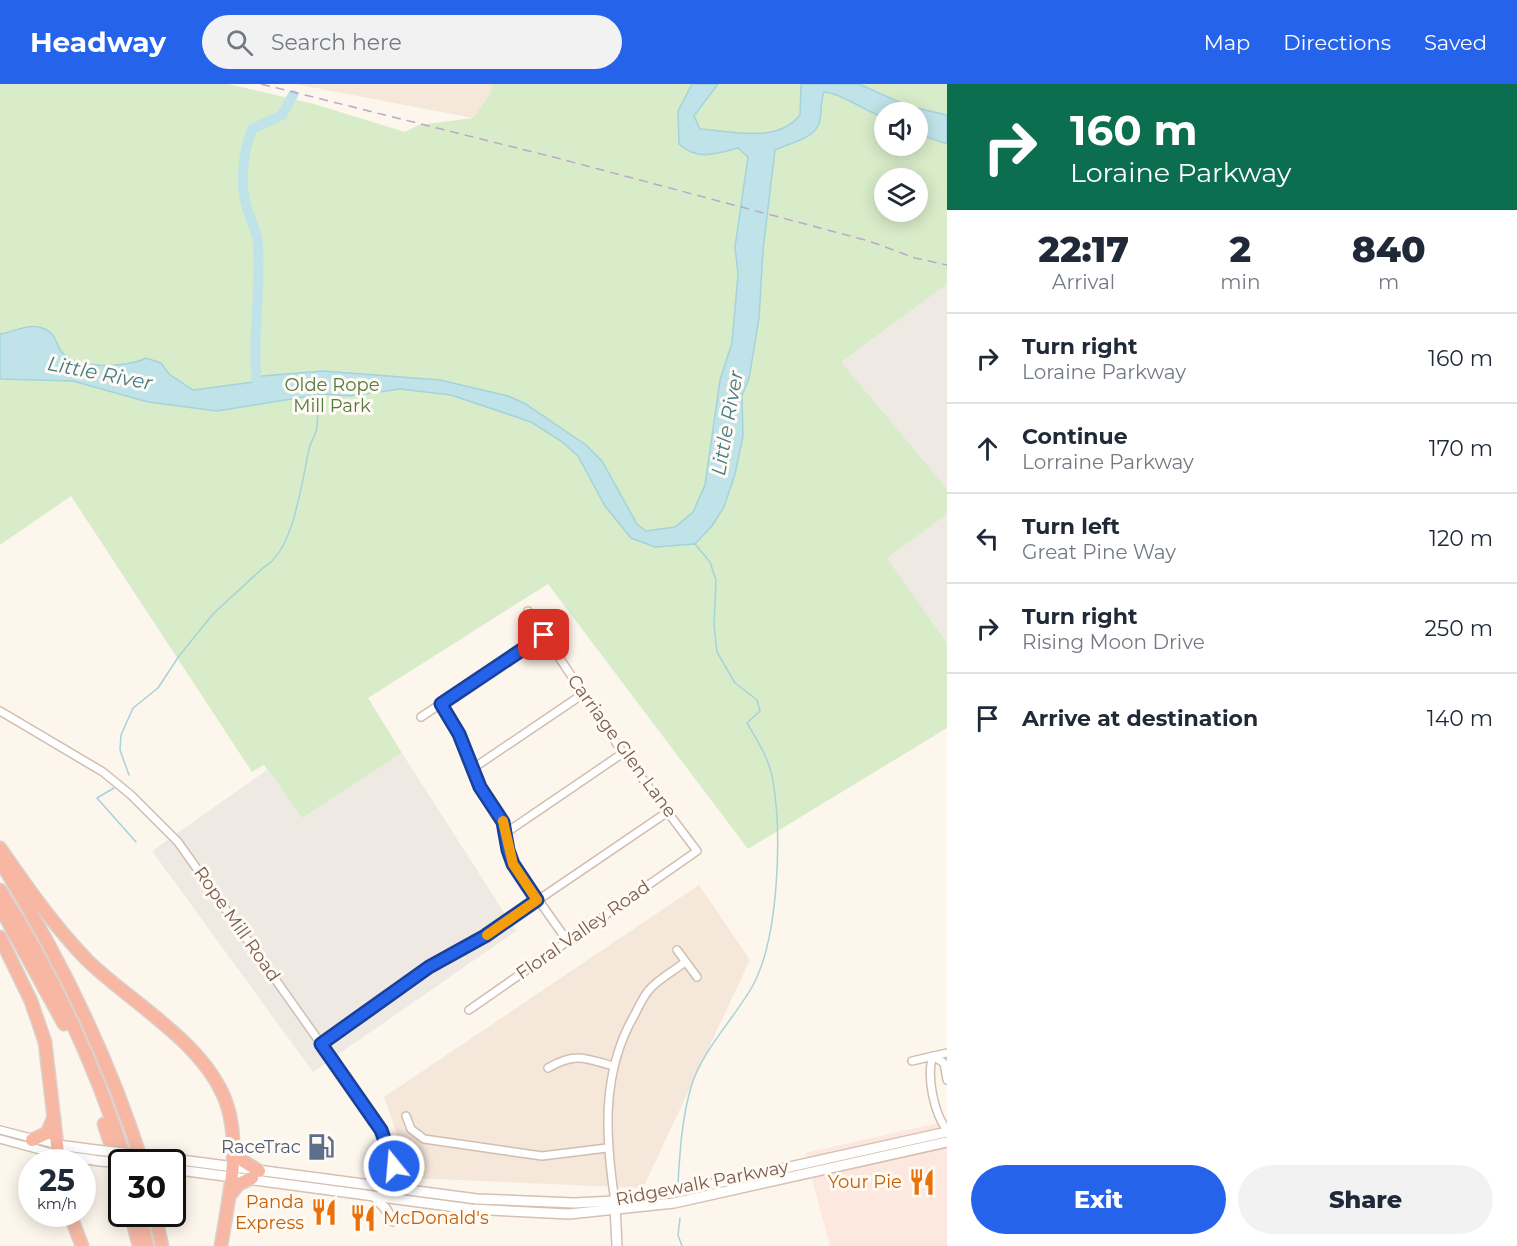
<!DOCTYPE html>
<html lang="en">
<head>
<meta charset="utf-8">
<style>
	:root { --surface:#fff; --page:#f2f2f3; --text:#1f2937; --muted:#747a83; --line:#e0e1e3; --accent:#2563eb }
	body { margin:0; font-family:Montserrat,sans-serif; background:var(--page); color:var(--text); height:100vh; display:flex; flex-direction:column; font-size:22px; white-space:nowrap }
	* { box-sizing:border-box; margin:0 }
	p { font-size:20px; color:var(--muted) }
	.icon { flex:none; width:33px; height:33px; fill:none; stroke:currentColor; stroke-width:2; stroke-linecap:round; stroke-linejoin:round }
	.map { position:relative; flex:1; overflow:hidden }
	.drawer { display:flex; flex-direction:column; background:var(--surface); width:570px }
	.drawer>* { flex:none }
	.top-card { background:#0b6e4f; color:#fff; overflow:hidden }
	.tools { position:absolute; left:874px; top:18px; display:grid; gap:12px }
	.tools a { display:grid; place-items:center; width:54px; height:54px; border-radius:50%; background:var(--surface); box-shadow:0 3px 15px #0003; font-size:30px }
	.speed { position:absolute; left:18px; top:1065px; display:flex; gap:12px; font-size:30px; font-weight:700; text-align:center }
	.speed>* { display:grid; place-content:center; width:78px; height:78px; border-radius:50%; background:var(--surface); box-shadow:0 3px 15px #0003; line-height:1 }
	.speed small { font-size:15px; font-weight:400 }
	.speed .limit { border:3px solid #111; border-radius:9px; background:#fff; color:#111 }
	.pin { position:absolute; display:grid; place-items:center; width:51px; height:51px; color:#fff; margin:-26px; border-radius:12px; box-shadow:0 3px 9px #0006 }
	.me { position:absolute; width:66px; margin:-33px; rotate:343deg; stroke-linejoin:round; filter:drop-shadow(0 0 4px #0008) }
	.turn { display:flex; align-items:center; gap:21px; height:126px; padding:0 24px; font-size:27px }
	.turn .icon { width:78px; height:78px; stroke-width:2.5 }
	.turn b { display:block; font-size:42px; line-height:51px }
	.eta { display:flex; justify-content:space-evenly; align-items:center; height:102px; text-align:center }
	.eta b { font-size:36px; font-weight:800; line-height:42px }
	.primary-button { display:flex; gap:12px; margin-top:auto; padding:12px 24px }
	.primary-button a { flex:1; height:69px; border-radius:36px; background:var(--accent); color:#fff; font-size:24px; font-weight:800; line-height:69px; text-align:center }
	.primary-button a+a { background:var(--page); color:var(--text) }
	ul { padding:0; list-style:none }
	li { display:flex; align-items:center; gap:18px; height:90px; padding:0 24px; border-top:2px solid var(--line) }
	li div { flex:1 }
	li b { display:block; font-size:22px }
	li em { font-style:normal }
	header { display:flex; align-items:center; gap:36px; box-sizing:border-box; height:84px; padding:0 30px; background:var(--accent); color:#fff }
	header strong { font-size:28px }
	nav { display:flex; gap:33px; margin-inline-start:auto; font-size:21px }
	.search { width:420px; height:54px; background:var(--page); display:flex; align-items:center; gap:15px; box-sizing:border-box; padding:0 21px; border-radius:33px; color:var(--muted); font-size:22px }
	main { display:flex; flex:1; min-height:0 }
	.map>svg:first-child { display:block }
	.residential { fill:#f5e8da }
	.commercial { fill:#fde8e0 }
	.industrial { fill:#efe9e4 }
	.green { fill:#d8ecc9; fill-rule:evenodd }
	.water { fill:#bfe3e8; stroke:#a5d3da; stroke-width:1.5 }
	.lines { fill:none; stroke-linecap:round; stroke-linejoin:round }
	.stream { stroke:#a5d3da; stroke-width:1.5 }
	.river { stroke:#bfe3e8; stroke-width:10 }
	.minor-casing { stroke:#d1beb0; stroke-width:10 }
	.secondary-casing { stroke:#d6c0b0; stroke-width:12 }
	.motorway-casing { stroke:#dad1cd; stroke-width:15 }
	.minor { stroke:#fff; stroke-width:7 }
	.secondary { stroke:#fff; stroke-width:9 }
	.motorway { stroke:#f7b7a3; stroke-width:12 }
	.rail { stroke:#b9a8c9; stroke-width:1.5; stroke-dasharray:9 6; stroke-linecap:butt }
	.secondary-bridge-casing { stroke:#d6c0b0; stroke-width:12; stroke-linecap:butt }
	.secondary-bridge { stroke:#fff; stroke-width:9 }
	.route-casing { stroke:#184099; stroke-width:15 }
	.route { stroke:#2563eb; stroke-width:10 }
	.slow { stroke:#f59e0b; stroke-width:10 }
	.labels { text-anchor:middle; dominant-baseline:central; stroke-width:6; stroke-linejoin:round; paint-order:stroke }
	.park-label { font-size:18px; fill:#537a41; stroke:#fffaf3 }
	.street-label { font-size:18px; fill:#7a5c4d; stroke:#fffaf3 }
	.service-label { font-size:18px; fill:#4e5e75; stroke:#fffaf3; text-anchor:end }
	.food-label { font-size:18px; fill:#c56008; stroke:#fffaf3; text-anchor:end }
	.water-label { font-size:20px; font-style:italic; fill:#437c86; stroke:#fffaf3 }
</style>
</head>
<body>
<header>
<strong>Headway</strong>
<div class="search"><svg class="icon" aria-label="search" viewBox="0 0 24 24"><circle cx="10" cy="10" r="6"/><path d="M15 15l6 6"/></svg>Search here</div>
<nav><a>Map</a><a>Directions</a><a>Saved</a></nav>
</header>
<main>
<div class="map">
<svg width="947" height="1162" viewBox="0 0 947 1162">
	<rect width="100%" height="100%" fill="#fdf6ec"/>
	<g class="residential">
		<polygon points="295,0 491,0 493,8 473,34"/>
		<polygon points="699,801 750,876 643,1104 412,1094 384,1013"/>
	</g>
	<polygon class="commercial" points="947,1037 947,1162 830,1162 805,1069"/>
	<g class="industrial">
		<polygon points="947,192 947,559 847,418 832,265"/>
		<polygon points="402,669 516,847 313,988 152,767 267,686 302,734"/>
	</g>
	<path class="green" d="M0 0H228L314 20 405 48 419 41 473 34 492 8 491 0H947V200L841 278 947 405V430L887 474 947 559V644L748 765 548 500 368 614 402 669 302 734 264 681 252 688 71 412 0 461ZM885 28H918V62H885ZM885 94H918V128H885Z"/>
	<path class="water" d="M692 0H718L694 32 700 45C732 47 777 60 800 31L801 0H859L908 22 947 31V60L918 50V28H885V34C867 28 841 9 824 8 820 19 822 26 820 36 817 55 789 59 775 66L763 166 759 234 749 295 742 311 743 352 735 390 724 423 712 442 695 460 655 463 631 454 605 422 578 372 561 357 531 338 451 311 400 305 350 312 323 310 217 327 148 318 73 297 0 295V250C14 248 30 238 45 245 57 251 55 259 61 267 75 286 127 284 146 274L161 279 169 290 193 306 254 298 262 292 323 287 440 296 508 312 524 319 586 361 602 377 637 440 646 447 675 443 693 428 705 401 720 296 732 259 738 190 735 163 748 73 738 64C716 70 697 77 679 60L678 27Z"/>
	<g class="lines">
		<g class="stream">
			<path d="M129 691 120 666 121 651 133 624 158 604 179 572 213 530 264 483C294 467 302 396 309 365 311 357 316 351 317 343 318 332 318 321 318 310"/>
			<polyline points="114,704 97,714 136,758"/>
			<path d="M678 1099C680 1066 682 1032 692 1000 704 964 733 936 752 903 779 855 782 751 773 697 770 676 757 656 747 639L760 627 757 616 735 599 717 568 714 541 716 496 710 478 694 459"/>
			<polyline points="680,1134 678,1151 682,1162"/>
		</g>
		<path class="river" d="M258 309C251 260 261 210 258 161 257 146 250 136 246 121 240 98 243 68 252 45L282 31 293 11"/>
		<defs>
			<g id="minor">
				<polyline points="441,620 459,650 480,703 503,738 508,766 513,780 566,855"/>
				<polyline points="0,627 103,688 131,711 178,758 382,1046 393,1075 398,1116"/>
				<polyline points="421,633 544,551"/>
				<polyline points="472,685 583,610"/>
				<polyline points="507,748 623,669"/>
				<polyline points="677,866 697,893"/>
				<polyline points="469,926 697,767 623,669 528,527"/>
				<polyline points="321,960 429,883 485,852 669,727"/>
				<polyline points="912,977 947,969"/>
				<path d="M548 984C575 968 585 974 613 982"/>
				<path d="M947 996 944 979 933 972C926 991 934 1030 947 1046"/>
				<polyline points="406,1032 411,1045 424,1055 542,1072 607,1064"/>
				<polyline points="0,1046 58,1061"/>
				<polyline points="0,1055 59,1071"/>
				<path d="M615 1117C605 1052 601 988 635 930 639 922 643 913 649 906 658 895 674 887 685 878"/>
			</g>
			<g id="secondary">
				<polyline points="58,1061 96,1066"/>
				<polyline points="59,1071 100,1077"/>
				<polyline points="158,1073 477,1115 574,1119 615,1117 677,1108 947,1048"/>
				<polyline points="172,1085 471,1125 569,1130 674,1119 947,1058"/>
				<polyline points="375,1113 385,1124 393,1137"/>
				<polyline points="615,1122 617,1162"/>
			</g>
			<g id="motorway">
				<path d="M0 764C27 803 54 842 87 876 131 919 204 958 226 1018 242 1063 228 1116 221 1162"/>
				<path d="M0 777C60 873 108 971 142 1078"/>
				<path d="M0 806C53 891 96 982 126 1078"/>
				<polyline points="0,823 64,940"/>
				<polyline points="0,853 31,917 45,958 59,1078"/>
				<polyline points="104,1040 122,1095"/>
				<polyline points="32,1056 47,1049 54,1033"/>
				<polyline points="234,1063 240,1075 259,1087"/>
				<polyline points="229,1112 239,1100 252,1094"/>
				<polyline points="70,1130 82,1162"/>
				<polyline points="131,1130 139,1162"/>
				<polyline points="140,1130 147,1162"/>
				<polyline points="155,1130 162,1162"/>
			</g>
		</defs>
		<use href="#minor" class="minor-casing"/>
		<use href="#secondary" class="secondary-casing"/>
		<use href="#motorway" class="motorway-casing"/>
		<use href="#minor" class="minor"/>
		<use href="#secondary" class="secondary"/>
		<use href="#motorway" class="motorway"/>
		<polyline class="rail" points="261,0 557,74 869,157 915,174 947,181"/>
		<defs>
			<g id="secondary-bridge">
				<polyline points="96,1066 158,1073"/>
				<polyline points="100,1077 122,1079"/>
			</g>
		</defs>
		<use href="#secondary-bridge" class="secondary-bridge-casing"/>
		<use href="#secondary-bridge" class="secondary-bridge"/>
	</g>
	<g class="lines">
		<defs>
			<polyline id="route" points="394,1082 381,1046 321,960 429,883 485,852 537,816 513,780 508,766 503,738 480,703 459,650 441,620 544,551"/>
		</defs>
		<use href="#route" class="route-casing"/>
		<use href="#route" class="route"/>
		<polyline class="slow" points="487,851 537,816 513,780 503,737"/>
	</g>
	<defs>
		<symbol id="fuel-bare" viewBox="-9 -9 18 18"><path d="M-5.5-6h7V0h2V4h1.3V-2.5L3-4.5l.8-.8L6-3V5H2.5V1h-1V6h-7ZM-4.2-4.7v3.2H.2V-4.7Z" fill="#5c6f8a" stroke="#fffaf3" stroke-width="2.5" paint-order="stroke"/></symbol>
		<symbol id="restaurant-bare" viewBox="-9 -9 18 18"><path d="M-5-6h1v4h1v-4h1v4h1v-4h1v5L-1.5 .5V6h-2V.5L-5-1ZM5-6V6H3V1.5H1.5Q1.5-4 5-6Z" fill="#e8710a" stroke="#fffaf3" stroke-width="2.5" paint-order="stroke"/></symbol>
	</defs>
	<g fill-rule="evenodd">
		<use href="#fuel-bare" x="302" y="1044" width="38" height="38"/>
		<use href="#restaurant-bare" x="903" y="1079" width="38" height="38"/>
		<use href="#restaurant-bare" x="305" y="1109" width="38" height="38"/>
		<use href="#restaurant-bare" x="344" y="1115" width="38" height="38"/>
	</g>
	<g class="labels">
		<g class="park-label">
			<text x="332" y="301">Olde Rope<tspan x="332" dy="21">Mill Park</tspan></text>
		</g>
		<g class="street-label">
			<text transform="translate(622 662) rotate(54)">Carriage Glen Lane</text>
			<text transform="translate(237 840) rotate(55)">Rope Mill Road</text>
			<text transform="translate(583 846) rotate(-35)">Floral Valley Road</text>
			<text transform="translate(702 1099) rotate(-11)">Ridgewalk Parkway</text>
		</g>
		<g class="service-label">
			<text x="301" y="1063">RaceTrac</text>
		</g>
		<g class="food-label">
			<text x="902" y="1098">Your Pie</text>
			<text x="304" y="1118">Panda<tspan x="304" dy="21">Express</tspan></text>
			<text x="383" y="1134" text-anchor="start">McDonald's</text>
		</g>
		<g class="water-label">
			<text transform="translate(100 289) rotate(11)">Little River</text>
			<text transform="translate(727 339) rotate(-80)">Little River</text>
		</g>
	</g>
</svg>
<div class="tools">
<a><svg class="icon" aria-label="sound" viewBox="0 0 24 24"><path d="M4 9h4l5-4v14l-5-4H4zM17 9q2 3 0 6"/></svg></a>
<a><svg class="icon" aria-label="layers" viewBox="0 0 24 24"><path d="M12 4l9 5-9 5-9-5zM3 14l9 5 9-5"/></svg></a>
</div>
<div class="speed"><div>25<small>km/h</small></div><div class="limit">30</div></div>
<div class="pin" style="left:544px;top:551px;background:#d93025"><svg class="icon" aria-label="arrive" viewBox="0 0 24 24"><path d="M6 21V4h12l-3 4 3 4H6"/></svg></div>
<svg class="me" style="left:394px;top:1082px" viewBox="-20 -20 40 40"><circle r="17" fill="#2563eb" stroke="#fff" stroke-width="3"/><path d="M0-11L8 9 0 5-8 9z" fill="#fff"/></svg>
</div>
<section class="drawer">
<div class="top-card">
<div class="turn"><svg class="icon" aria-label="right" viewBox="0 0 24 24"><path d="M7 20v-9h11M14 6l5 5-5 5"/></svg><div><b>160 m</b>Loraine Parkway</div></div>
</div>
<div class="eta">
<div><b>22:17</b><p>Arrival</p></div>
<div><b>2</b><p>min</p></div>
<div><b>840</b><p>m</p></div>
</div>
<ul>
<li><svg class="icon" aria-label="right" viewBox="0 0 24 24"><path d="M7 20v-9h11M14 6l5 5-5 5"/></svg><div><b>Turn right</b><p>Loraine Parkway</p></div><em>160 m</em></li>
<li><svg class="icon" aria-label="ahead" viewBox="0 0 24 24"><path d="M12 20V5M6 11l6-6 6 6"/></svg><div><b>Continue</b><p>Lorraine Parkway</p></div><em>170 m</em></li>
<li><svg class="icon" aria-label="left" viewBox="0 0 24 24"><path d="M17 20v-9H6M10 6l-5 5 5 5"/></svg><div><b>Turn left</b><p>Great Pine Way</p></div><em>120 m</em></li>
<li><svg class="icon" aria-label="right" viewBox="0 0 24 24"><path d="M7 20v-9h11M14 6l5 5-5 5"/></svg><div><b>Turn right</b><p>Rising Moon Drive</p></div><em>250 m</em></li>
<li><svg class="icon" aria-label="arrive" viewBox="0 0 24 24"><path d="M6 21V4h12l-3 4 3 4H6"/></svg><div><b>Arrive at destination</b></div><em>140 m</em></li>
</ul>
<div class="primary-button"><a>Exit</a><a>Share</a></div>
</section>
</main>
</body>
</html>
